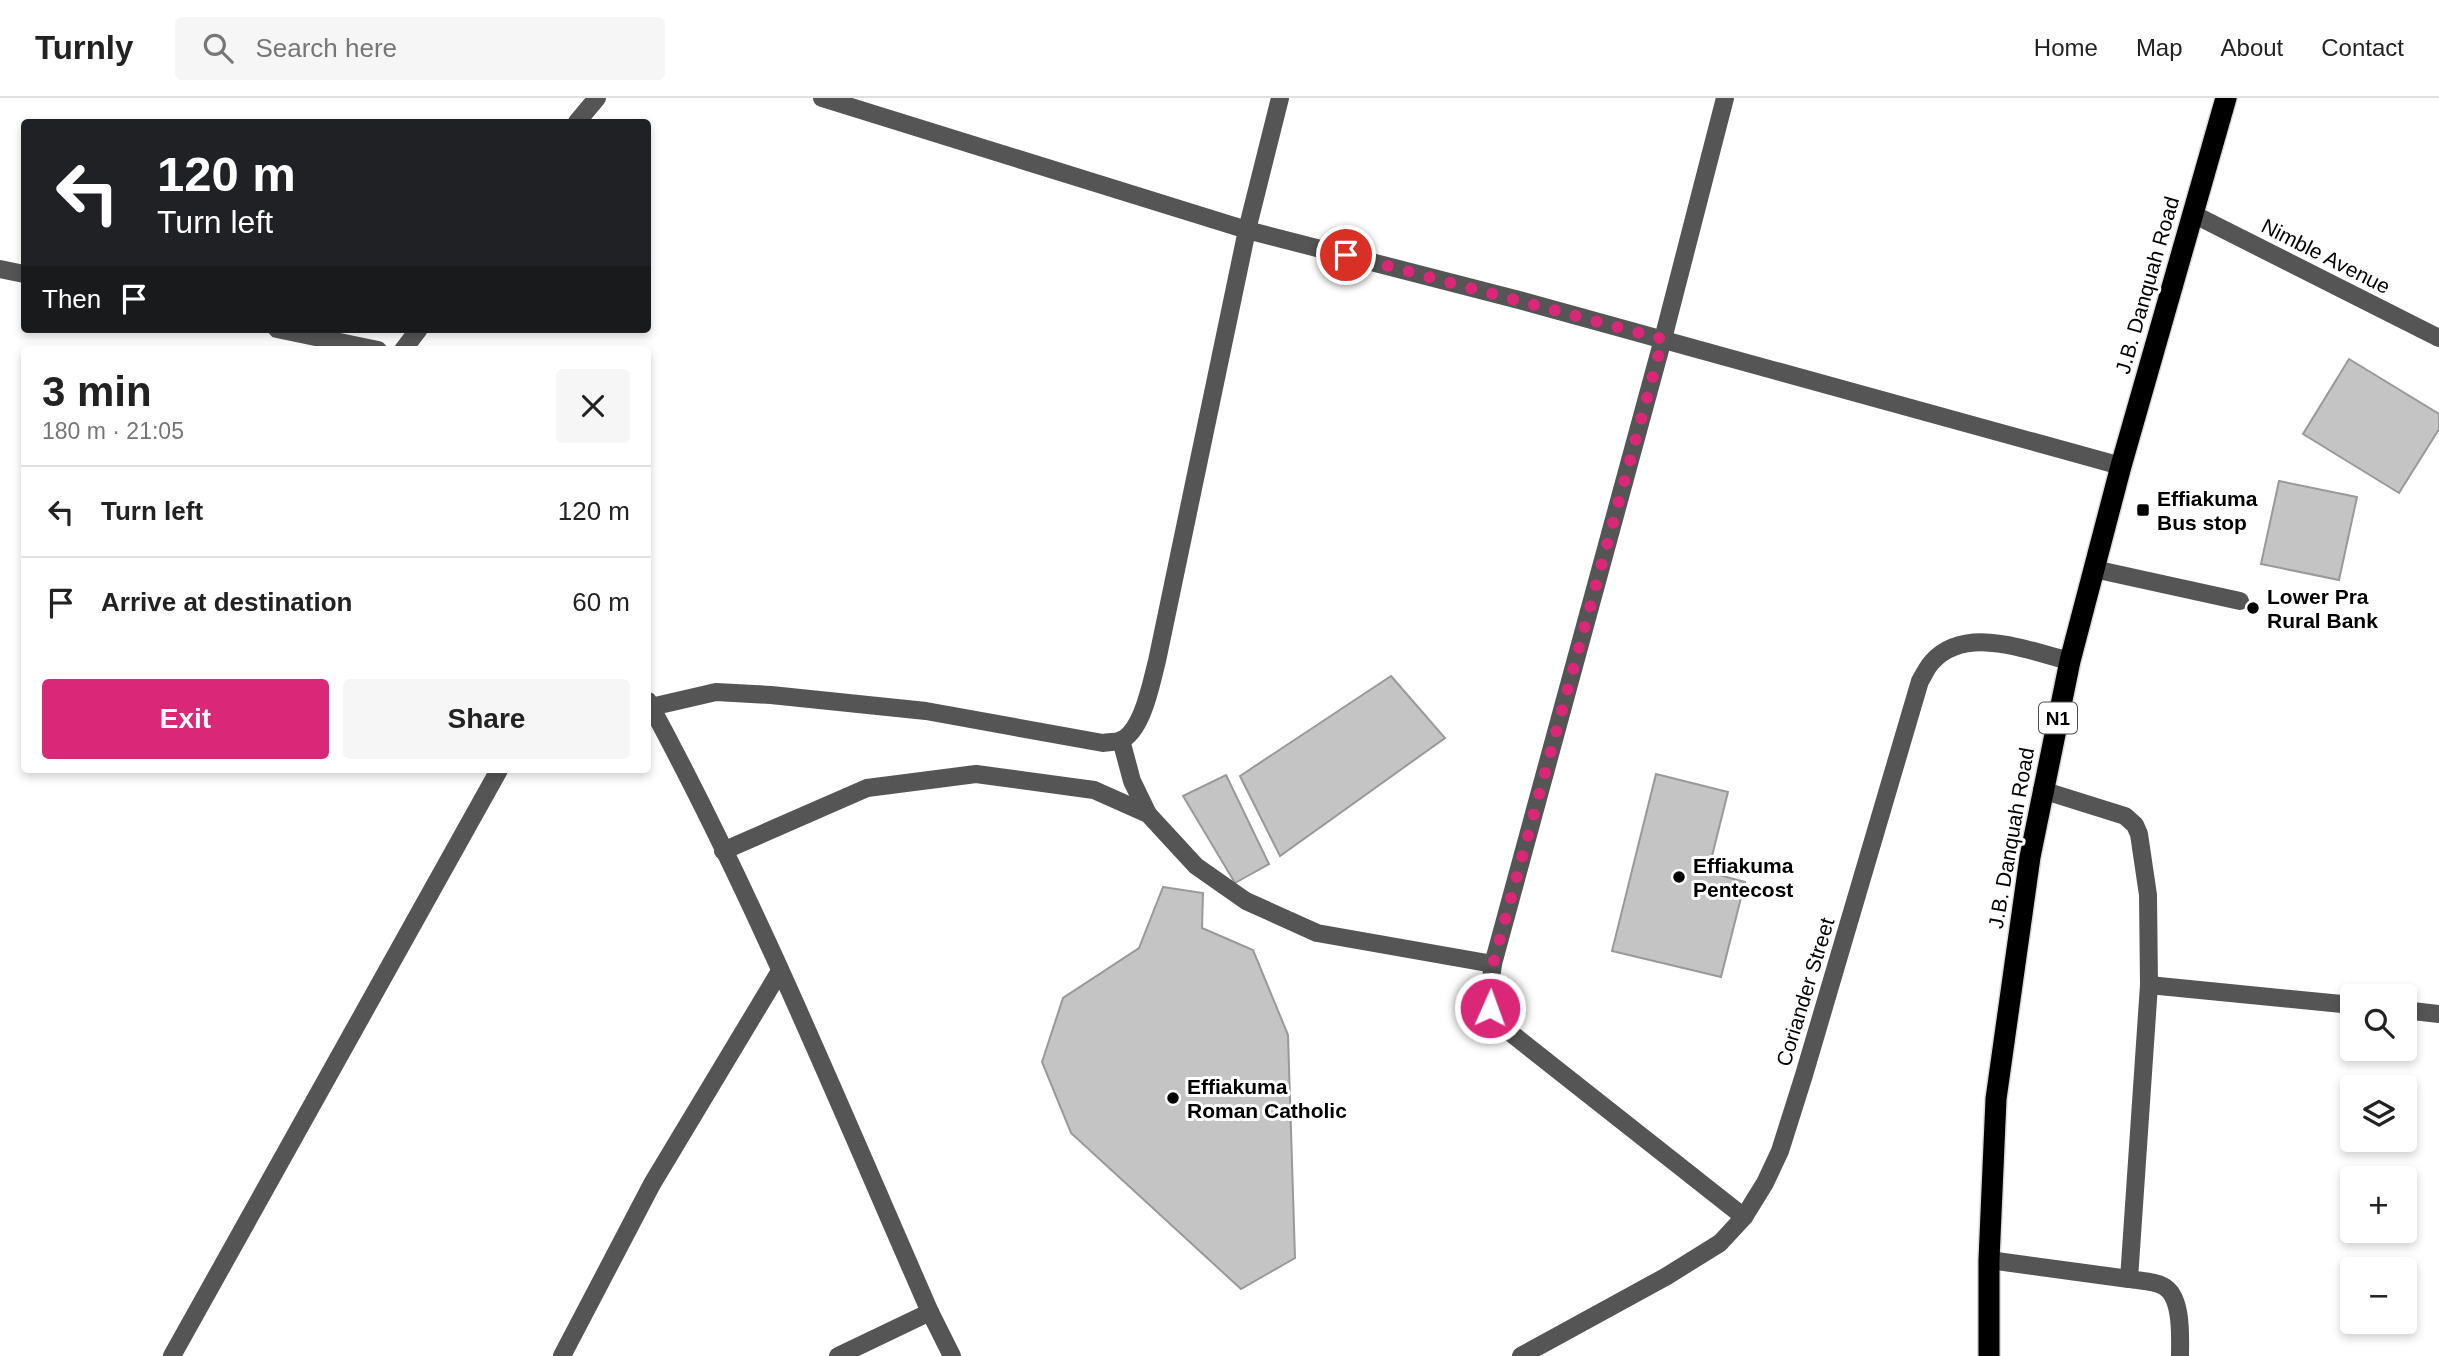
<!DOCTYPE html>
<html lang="en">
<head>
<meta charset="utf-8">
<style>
	:root { --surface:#fff; --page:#f6f6f6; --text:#222; --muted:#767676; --line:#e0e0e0; --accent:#db2777 }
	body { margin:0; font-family:Helvetica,sans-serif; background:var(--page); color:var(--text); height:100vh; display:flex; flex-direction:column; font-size:26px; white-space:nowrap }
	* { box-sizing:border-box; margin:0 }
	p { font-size:23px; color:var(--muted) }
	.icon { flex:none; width:38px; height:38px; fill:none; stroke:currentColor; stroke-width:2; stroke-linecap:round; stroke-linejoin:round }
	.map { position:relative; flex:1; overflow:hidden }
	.drawer { position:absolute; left:21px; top:248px; width:630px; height:427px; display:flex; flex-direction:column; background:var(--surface); border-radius:7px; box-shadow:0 4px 10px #0003 }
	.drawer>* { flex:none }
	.guide { position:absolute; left:21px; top:21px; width:630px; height:214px; border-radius:7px; box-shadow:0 4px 10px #0003; background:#202124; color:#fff; overflow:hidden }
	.tools { position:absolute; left:2340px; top:886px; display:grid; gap:14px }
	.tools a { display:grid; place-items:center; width:77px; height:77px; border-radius:7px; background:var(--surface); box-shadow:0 4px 10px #0003; font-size:35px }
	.pin { position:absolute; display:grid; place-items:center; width:60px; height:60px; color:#fff; margin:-30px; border:4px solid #fff; border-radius:50%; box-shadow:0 2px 7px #0007 }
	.me { position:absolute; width:77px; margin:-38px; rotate:2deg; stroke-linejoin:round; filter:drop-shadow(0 0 5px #0008) }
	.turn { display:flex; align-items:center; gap:24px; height:147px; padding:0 21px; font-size:32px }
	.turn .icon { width:91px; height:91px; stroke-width:2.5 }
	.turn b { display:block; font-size:49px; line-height:60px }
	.then { display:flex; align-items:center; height:66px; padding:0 21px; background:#0003; gap:14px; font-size:26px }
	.round { display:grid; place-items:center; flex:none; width:74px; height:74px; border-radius:7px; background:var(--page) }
	.summary { display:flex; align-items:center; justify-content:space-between; height:119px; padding:0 21px }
	h1 { font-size:42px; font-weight:700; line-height:52px }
	.button { display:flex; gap:14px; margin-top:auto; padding:14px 21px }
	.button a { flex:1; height:80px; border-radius:7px; background:var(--accent); color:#fff; font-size:28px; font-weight:700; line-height:80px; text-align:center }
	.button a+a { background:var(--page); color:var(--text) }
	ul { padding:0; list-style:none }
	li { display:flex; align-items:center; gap:21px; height:91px; padding:0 21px; border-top:2px solid var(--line) }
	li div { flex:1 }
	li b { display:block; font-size:26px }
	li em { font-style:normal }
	header { display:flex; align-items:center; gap:42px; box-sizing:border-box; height:98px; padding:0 35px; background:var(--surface); border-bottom:2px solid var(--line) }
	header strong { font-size:33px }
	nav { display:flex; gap:38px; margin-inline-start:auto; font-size:24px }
	.search { width:490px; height:63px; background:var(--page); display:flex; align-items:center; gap:18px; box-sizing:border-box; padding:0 24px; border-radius:7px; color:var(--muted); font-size:26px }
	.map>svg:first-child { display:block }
	.building { fill:#c4c4c4; stroke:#999; stroke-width:2 }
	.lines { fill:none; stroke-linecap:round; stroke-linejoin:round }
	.highway-casing { stroke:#dbdbdb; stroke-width:24 }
	.minor { stroke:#555; stroke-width:18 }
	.highway { stroke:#000; stroke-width:21 }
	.route { stroke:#db2777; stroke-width:12; stroke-dasharray:0 21.6 }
	.poi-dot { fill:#000; stroke:#fff; stroke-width:2.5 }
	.labels { text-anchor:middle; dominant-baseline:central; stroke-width:6; stroke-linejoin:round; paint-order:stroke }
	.shield { fill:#fff; stroke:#4c4c4c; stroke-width:2 }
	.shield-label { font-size:19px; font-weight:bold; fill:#000 }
	.street-label { font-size:21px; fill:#000; stroke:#fff }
	.poi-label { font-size:21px; font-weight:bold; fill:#000; stroke:#fff; text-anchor:start }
</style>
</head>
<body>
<header>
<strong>Turnly</strong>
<div class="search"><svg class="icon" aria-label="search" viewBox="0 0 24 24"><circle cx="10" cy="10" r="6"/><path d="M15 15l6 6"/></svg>Search here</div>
<nav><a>Home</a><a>Map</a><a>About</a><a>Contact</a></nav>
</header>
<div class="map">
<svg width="2439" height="1258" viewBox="0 0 2439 1258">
	<rect width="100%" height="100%" fill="#fff"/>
	<g class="building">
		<polygon points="2349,261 2439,316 2439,331 2399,395 2303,336"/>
		<polygon points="2279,383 2357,399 2339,482 2261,466"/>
		<polygon points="1391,578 1445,640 1280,758 1240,678"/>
		<polygon points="1656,676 1728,694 1708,774 1745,784 1721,879 1612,853"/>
		<polygon points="1226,677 1269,766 1235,785 1183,698"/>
		<polygon points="1163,789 1203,795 1202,830 1253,852 1288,937 1295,1160 1241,1191 1071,1035 1042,964 1063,900 1139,850"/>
	</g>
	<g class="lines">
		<defs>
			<polyline id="highway" points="1989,1258 1989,1162 1996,1001 2030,759 2070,563 2121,368 2226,0"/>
		</defs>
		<use href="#highway" class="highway-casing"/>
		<g class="minor">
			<polyline points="822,0 1247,132 1519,202 2121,368"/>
			<polyline points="1725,0 1663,241 1493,866 1488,903 1498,925 1744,1119"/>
			<polyline points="577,24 597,0"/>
			<polyline points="2193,116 2439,240"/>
			<polyline points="0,171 24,176"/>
			<polyline points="277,231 378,252"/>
			<polyline points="403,252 419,231"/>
			<polyline points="2094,471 2240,503"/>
			<path d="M648 603C755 800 840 1009 930 1214L952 1258"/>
			<path d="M651 609 716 594 771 597 926 613 1103 645C1108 644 1115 644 1120 643 1143 633 1151 585 1157 563L1247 132 1280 0"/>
			<polyline points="1121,642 1132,683 1148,716"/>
			<path d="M2042 692 2125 718 2135 727 2139 736 2148 797 2149 887 2129 1181C2140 1183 2154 1183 2163 1188 2183 1198 2180 1240 2180 1258"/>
			<polyline points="723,753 867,690 976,676 1094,692 1148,716 1196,768 1246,803 1317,835 1493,866"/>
			<polyline points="2149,887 2352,907"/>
			<polyline points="2404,912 2439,916"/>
			<polyline points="1989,1162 2129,1181"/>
			<polyline points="172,1258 499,672"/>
			<polyline points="562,1258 652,1086 780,873"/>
			<polyline points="838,1258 930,1214"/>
			<path d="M1521 1258 1667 1178 1720 1145 1744 1119 1765 1085 1780 1053 1804 977 1920 583C1924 577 1927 569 1932 564 1966 526 2028 553 2070 563"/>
		</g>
		<use href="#highway" class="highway"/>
	</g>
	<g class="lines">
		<polyline class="route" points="1346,157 1663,241 1493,866 1489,895 1490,910"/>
	</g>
	<g class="poi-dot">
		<rect x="2136" y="405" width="14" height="14" rx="3.5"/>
		<circle cx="2253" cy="510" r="7"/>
		<circle cx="1679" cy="779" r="7"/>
		<circle cx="1173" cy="1000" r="7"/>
	</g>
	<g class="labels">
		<rect class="shield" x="2039" y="604.5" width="38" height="31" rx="5"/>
		<g class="shield-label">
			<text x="2058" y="620">N1</text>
		</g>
		<g class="street-label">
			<text transform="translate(2326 158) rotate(27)">Nimble Avenue</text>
			<text transform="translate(2147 187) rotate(-74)">J.B. Danquah Road</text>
			<text transform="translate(2011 740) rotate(-80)">J.B. Danquah Road</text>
			<text transform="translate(1805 894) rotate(-73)">Coriander Street</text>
		</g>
		<g class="poi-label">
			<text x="2157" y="400">Effiakuma<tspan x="2157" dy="24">Bus stop</tspan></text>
			<text x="2267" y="498">Lower Pra<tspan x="2267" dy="24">Rural Bank</tspan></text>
			<text x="1693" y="767">Effiakuma<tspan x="1693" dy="24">Pentecost</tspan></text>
			<text x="1187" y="988">Effiakuma<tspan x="1187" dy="24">Roman Catholic</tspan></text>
		</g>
	</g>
</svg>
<div class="tools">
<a><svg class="icon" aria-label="search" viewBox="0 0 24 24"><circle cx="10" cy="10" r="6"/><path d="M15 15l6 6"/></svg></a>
<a><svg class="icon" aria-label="layers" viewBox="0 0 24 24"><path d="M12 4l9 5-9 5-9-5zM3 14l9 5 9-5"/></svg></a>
<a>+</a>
<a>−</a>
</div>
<div class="pin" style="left:1346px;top:157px;background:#d93025"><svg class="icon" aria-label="arrive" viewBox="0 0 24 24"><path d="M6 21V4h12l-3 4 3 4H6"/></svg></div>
<svg class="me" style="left:1490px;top:910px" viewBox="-20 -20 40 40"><circle r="17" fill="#db2777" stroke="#fff" stroke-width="3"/><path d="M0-11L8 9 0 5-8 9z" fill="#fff"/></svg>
<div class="guide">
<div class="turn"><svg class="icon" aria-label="left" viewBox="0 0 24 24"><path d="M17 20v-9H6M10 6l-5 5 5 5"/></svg><div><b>120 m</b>Turn left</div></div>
<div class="then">Then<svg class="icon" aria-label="arrive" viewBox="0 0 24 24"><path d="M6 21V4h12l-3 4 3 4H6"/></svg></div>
</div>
<section class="drawer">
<div class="summary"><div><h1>3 min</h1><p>180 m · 21:05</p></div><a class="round"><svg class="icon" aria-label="close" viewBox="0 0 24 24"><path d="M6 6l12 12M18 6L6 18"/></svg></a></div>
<ul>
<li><svg class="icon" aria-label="left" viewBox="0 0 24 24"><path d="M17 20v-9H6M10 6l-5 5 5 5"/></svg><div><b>Turn left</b></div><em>120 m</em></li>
<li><svg class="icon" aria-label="arrive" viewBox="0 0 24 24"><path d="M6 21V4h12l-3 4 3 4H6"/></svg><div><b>Arrive at destination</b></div><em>60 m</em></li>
</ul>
<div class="button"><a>Exit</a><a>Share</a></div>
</section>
</div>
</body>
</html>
